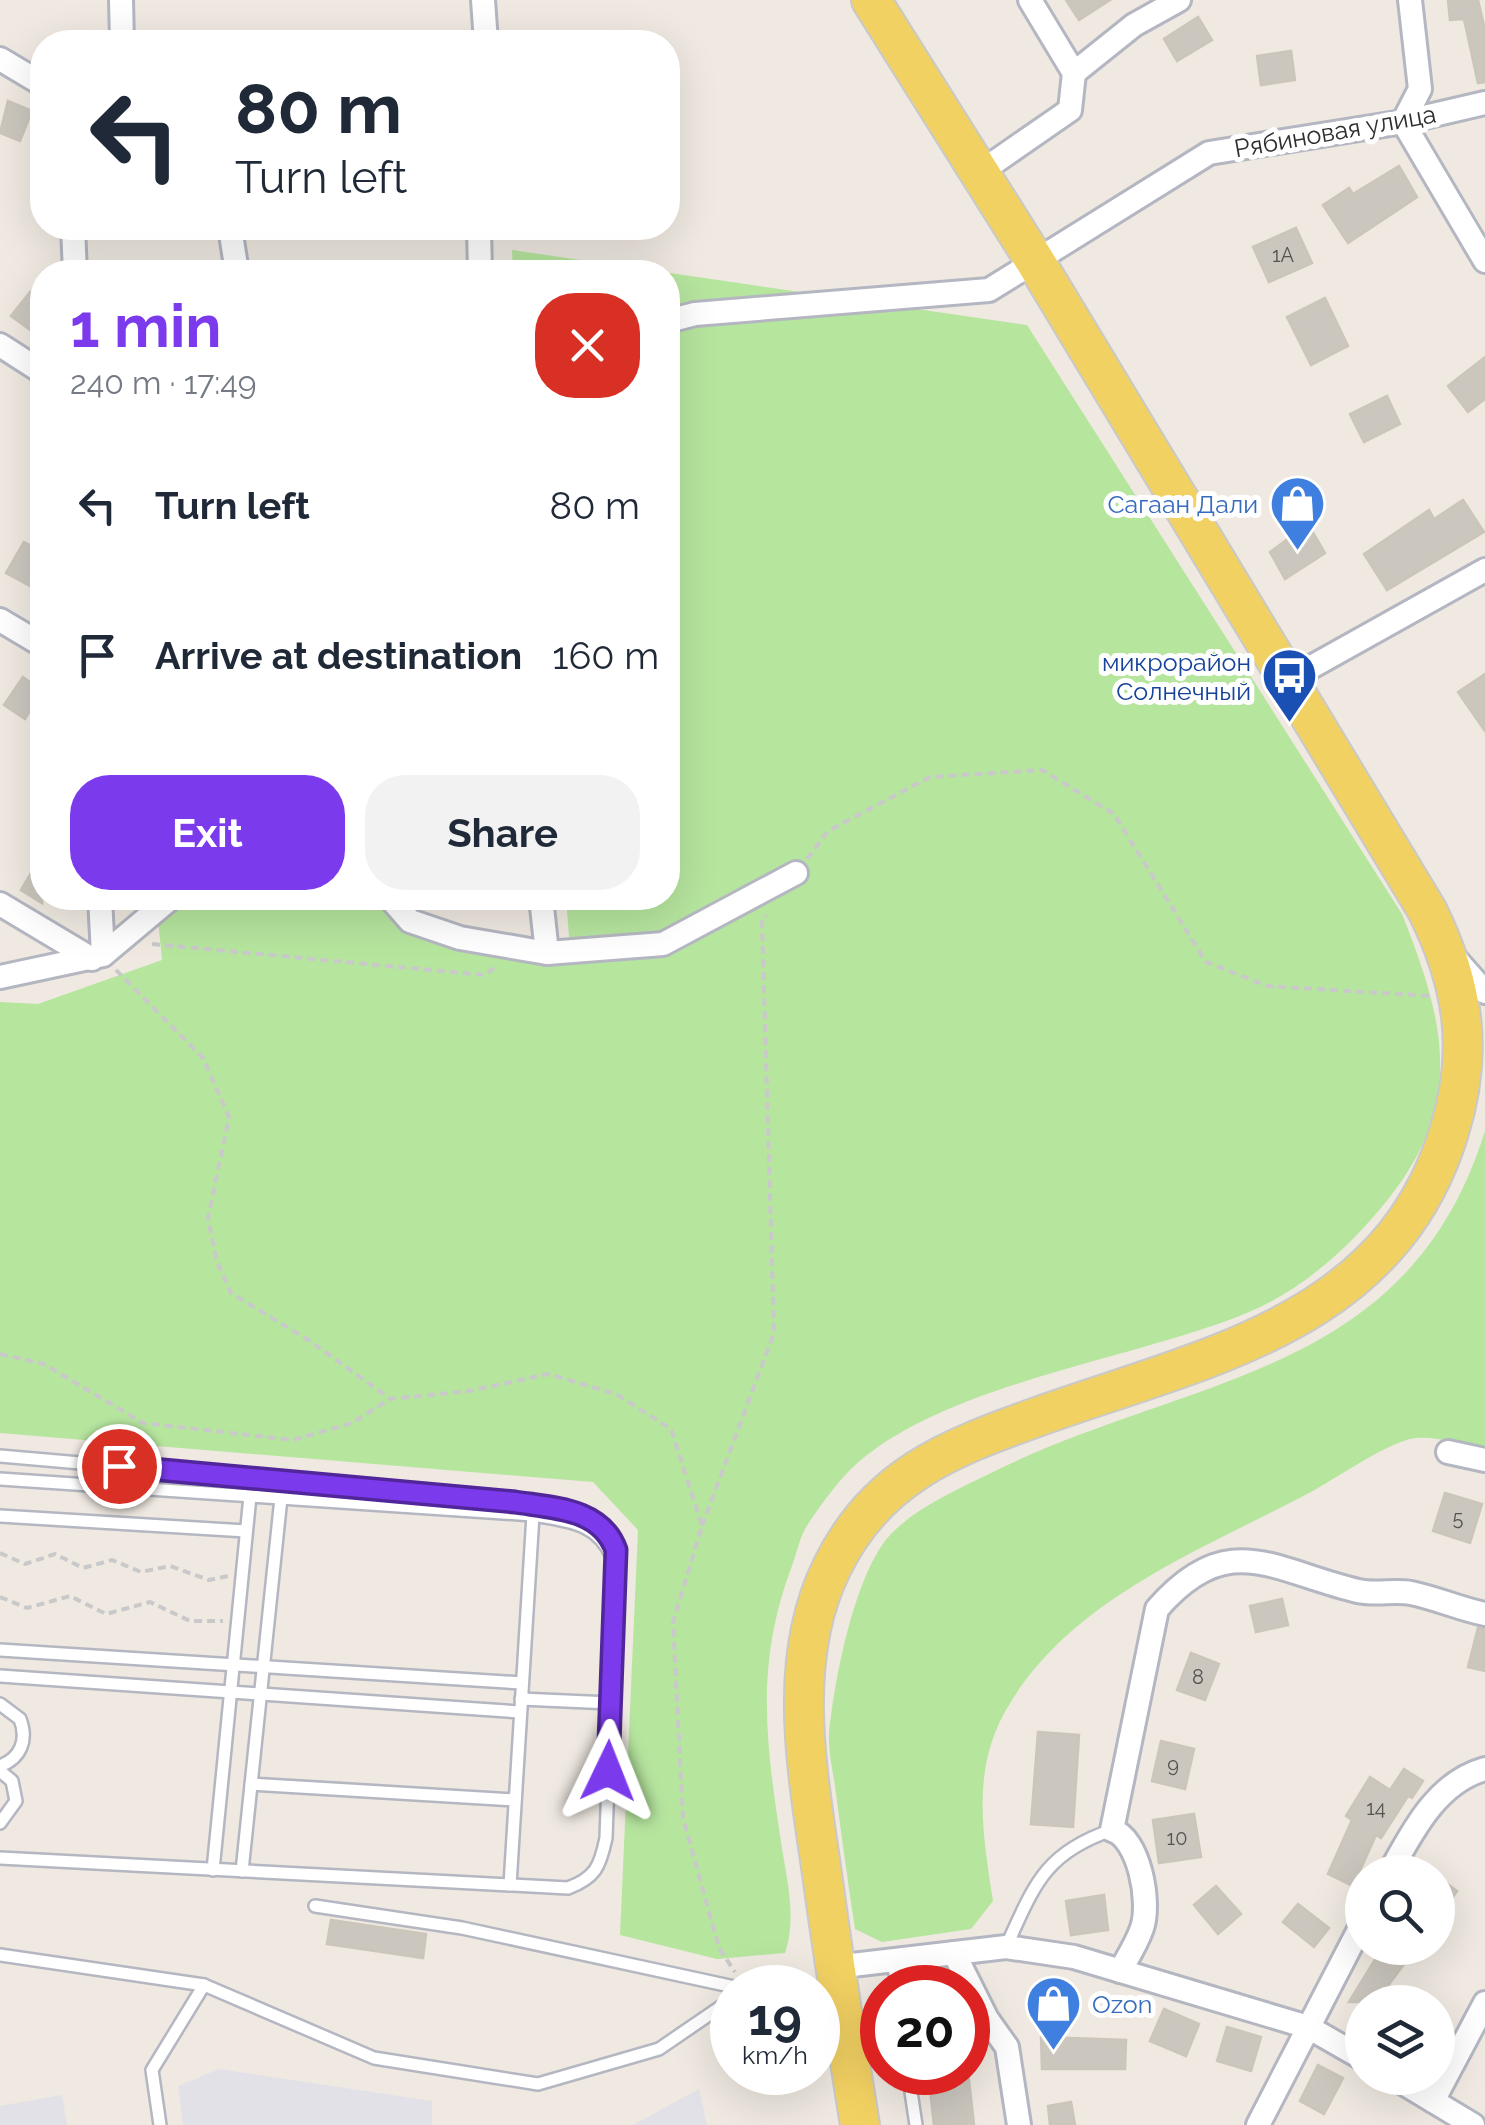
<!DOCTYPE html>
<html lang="en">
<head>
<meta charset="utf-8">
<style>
	:root { --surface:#fff; --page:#f2f2f3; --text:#1f2937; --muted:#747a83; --accent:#7c3aed }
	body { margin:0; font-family:Raleway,sans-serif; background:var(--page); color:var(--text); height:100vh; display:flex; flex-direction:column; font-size:38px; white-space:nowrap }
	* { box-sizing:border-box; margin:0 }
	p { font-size:32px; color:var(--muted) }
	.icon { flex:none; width:55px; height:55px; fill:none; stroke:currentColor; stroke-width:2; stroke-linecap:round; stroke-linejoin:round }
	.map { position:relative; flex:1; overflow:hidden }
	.panel { position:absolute; left:30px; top:260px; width:650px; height:650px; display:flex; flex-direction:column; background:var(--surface); border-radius:40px; box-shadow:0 10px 40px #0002 }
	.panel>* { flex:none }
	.guide { position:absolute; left:30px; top:30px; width:650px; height:210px; border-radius:40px; box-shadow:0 10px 40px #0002; background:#fff; color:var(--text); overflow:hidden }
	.buttons { position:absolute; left:1345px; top:1855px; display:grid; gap:20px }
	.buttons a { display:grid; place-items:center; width:110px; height:110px; border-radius:50%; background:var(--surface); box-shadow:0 10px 40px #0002; font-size:50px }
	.speed { position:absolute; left:710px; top:1965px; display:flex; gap:20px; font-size:50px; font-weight:700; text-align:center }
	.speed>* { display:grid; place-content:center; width:130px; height:130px; border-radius:50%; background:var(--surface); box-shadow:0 10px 40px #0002; line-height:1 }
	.speed small { font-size:25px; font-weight:400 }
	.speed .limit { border:15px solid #d22; background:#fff; color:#111 }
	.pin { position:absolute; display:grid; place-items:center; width:85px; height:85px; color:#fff; margin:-42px; border:5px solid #fff; border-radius:50%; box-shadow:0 2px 10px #0007 }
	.me { position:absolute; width:110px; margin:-55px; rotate:2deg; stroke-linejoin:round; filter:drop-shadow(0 0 8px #0008) }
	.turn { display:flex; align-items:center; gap:35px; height:210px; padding:0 40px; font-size:45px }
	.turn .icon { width:130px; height:130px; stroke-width:2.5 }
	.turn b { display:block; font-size:70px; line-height:85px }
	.round { display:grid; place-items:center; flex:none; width:105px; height:105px; border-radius:40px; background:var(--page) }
	.overview { display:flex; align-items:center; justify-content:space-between; height:170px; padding:0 40px }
	h1 { font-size:60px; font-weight:700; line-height:75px; color:var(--accent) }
	.action { display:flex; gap:20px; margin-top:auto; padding:20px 40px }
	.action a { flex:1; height:115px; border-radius:40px; background:var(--accent); color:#fff; font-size:40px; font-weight:700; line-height:115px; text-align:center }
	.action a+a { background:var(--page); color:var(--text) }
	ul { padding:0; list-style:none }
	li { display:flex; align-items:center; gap:30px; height:150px; padding:0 40px }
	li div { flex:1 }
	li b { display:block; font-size:38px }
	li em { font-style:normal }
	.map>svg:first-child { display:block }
	.industrial { fill:#e3e1e8 }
	.grass { fill:#b6e59e }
	.building { fill:#cbc7bf; stroke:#cbc5ba; stroke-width:2.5 }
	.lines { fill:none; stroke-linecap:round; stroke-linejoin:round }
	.lane-casing { stroke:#b4b7c1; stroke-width:16 }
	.street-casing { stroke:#b4b7c1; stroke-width:28 }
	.primary-casing { stroke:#c9c9c9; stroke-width:42 }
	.path { stroke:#c9c9c9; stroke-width:4; stroke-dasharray:8 5; stroke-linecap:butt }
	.lane { stroke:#fff; stroke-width:11 }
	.street { stroke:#fff; stroke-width:22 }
	.primary { stroke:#f2d163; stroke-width:38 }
	.route-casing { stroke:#51269a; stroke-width:25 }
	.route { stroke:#7c3aed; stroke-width:18 }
	.labels { text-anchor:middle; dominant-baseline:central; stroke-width:10; stroke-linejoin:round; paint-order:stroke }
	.number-label { font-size:20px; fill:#555452 }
	.street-label { font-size:25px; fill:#2e2e2e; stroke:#fff }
	.shop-label { font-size:25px; fill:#366cbe; stroke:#fff; text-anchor:end }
	.transit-label { font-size:25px; fill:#164399; stroke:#fff; text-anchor:end }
</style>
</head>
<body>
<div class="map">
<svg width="1485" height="2125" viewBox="0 0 1485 2125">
	<rect width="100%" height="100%" fill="#efe9e1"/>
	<g class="industrial">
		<polygon points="219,2069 432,2101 432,2125 183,2125 178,2086"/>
		<polygon points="699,2089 707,2125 633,2125"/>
		<polygon points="62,2095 67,2125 0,2125 0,2106"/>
	</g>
	<g class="grass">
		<path d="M512 250 1027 325 1402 914C1444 1020 1466 1101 1389 1198 1353 1244 1304 1289 1249 1312 1135 1360 938 1384 850 1470 835 1485 820 1506 808 1524 800 1536 797 1552 792 1566 756 1661 765 1737 780 1835 785 1874 798 1915 785 1953L717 1959 620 1935 638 1530 593 1482 0 1433V1002L38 1004 162 960 156 898H383L470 954 570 949 566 898H668V272H513Z"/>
		<path d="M1485 1131V1447C1464 1445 1430 1434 1410 1439 1380 1447 1337 1478 1309 1493 1202 1550 1069 1599 1006 1710 971 1771 983 1835 993 1901L971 1929 882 1942 855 1929C848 1884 842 1839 836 1794 834 1775 828 1754 829 1735 834 1683 854 1573 891 1534 918 1506 959 1489 993 1472 1190 1374 1408 1379 1485 1131Z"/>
	</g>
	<g class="building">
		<polygon points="1066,0 1110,0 1079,20"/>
		<polygon points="1448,0 1478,0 1485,30 1485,82 1478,83 1464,19 1450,20"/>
		<polygon points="1198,17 1212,40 1177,61 1164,39"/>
		<polygon points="1291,51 1295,80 1261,85 1257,56"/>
		<polygon points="8,101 32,111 20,141 0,133"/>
		<polygon points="1399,166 1417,197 1348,243 1323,205 1349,188 1353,194"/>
		<polygon points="1296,228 1312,263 1269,282 1253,247"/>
		<polygon points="30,292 42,302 42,319 33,332 11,316"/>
		<polygon points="1325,298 1348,346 1311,365 1287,317"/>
		<polygon points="1485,357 1485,399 1468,412 1448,386"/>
		<polygon points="1387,396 1400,424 1364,442 1350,414"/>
		<polygon points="1463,500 1484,532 1387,590 1364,554 1429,510 1434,519"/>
		<polygon points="1308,524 1325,553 1285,579 1270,552"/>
		<polygon points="24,542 42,552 42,573 34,588 6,573"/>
		<polygon points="1485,674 1485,731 1458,692"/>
		<polygon points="23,677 42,691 25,719 4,705"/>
		<polygon points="42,854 42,903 21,890"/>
		<polygon points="1445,1493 1482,1504 1470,1543 1433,1531"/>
		<polygon points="1282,1599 1288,1625 1256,1632 1250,1606"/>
		<polygon points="1478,1628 1485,1629 1485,1671 1468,1667"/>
		<polygon points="1191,1653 1219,1664 1205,1700 1177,1690"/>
		<polygon points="1038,1732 1079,1735 1073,1827 1031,1824"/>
		<polygon points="1161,1741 1194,1749 1185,1789 1152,1781"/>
		<polygon points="1404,1769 1423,1781 1412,1798 1408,1796 1381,1838 1376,1835 1353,1886 1328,1874 1352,1820 1346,1816 1370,1777 1390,1790"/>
		<polygon points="1194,1814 1201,1857 1159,1863 1153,1820"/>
		<polygon points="1438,1877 1457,1891 1438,1918"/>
		<polygon points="1216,1886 1241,1914 1218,1934 1194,1905"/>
		<polygon points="1104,1895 1108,1930 1071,1935 1066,1901"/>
		<polygon points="1298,1904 1329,1928 1314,1947 1283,1922"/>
		<polygon points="331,1920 426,1934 423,1958 327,1944"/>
		<polygon points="1382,1948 1416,1948 1384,1991 1403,2002 1349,2002"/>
		<polygon points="1164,2009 1199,2024 1186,2056 1150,2041"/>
		<polygon points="1227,2027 1261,2037 1251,2071 1217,2061"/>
		<polygon points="1041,2037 1126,2040 1125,2069 1042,2069"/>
		<polygon points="1318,2065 1343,2078 1324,2114 1300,2101"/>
		<polygon points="928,2072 968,2072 974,2125 934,2125"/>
		<polygon points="1071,2102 1075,2125 1050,2125 1048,2106"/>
	</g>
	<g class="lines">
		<defs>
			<g id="lane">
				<path d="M0 1456 515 1501C554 1508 601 1508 616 1550L606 1838C600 1867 595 1878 568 1888L0 1858"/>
				<path d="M0 1479 533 1515C567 1521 597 1522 612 1557"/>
				<polyline points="0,1516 246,1531"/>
				<polyline points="0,1650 522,1683"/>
				<polyline points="0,1676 520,1712"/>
				<polyline points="521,1699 610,1703"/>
				<path d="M0 1704 20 1719C28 1740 21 1758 0 1766"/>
				<polyline points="0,1771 12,1781 16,1801 0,1823"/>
				<polyline points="251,1784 515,1800"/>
				<polyline points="213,1870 250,1496"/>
				<polyline points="242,1871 281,1498"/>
				<polyline points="510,1885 533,1515"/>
				<polyline points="315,1906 462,1928 739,1988"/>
				<path d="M1006 1947C1034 1886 1044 1853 1112 1830"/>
				<polyline points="0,1955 204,1985 374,2058 538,2084 659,2049 732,1999"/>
				<polyline points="893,1960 897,1988"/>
				<polyline points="908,2072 916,2125"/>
				<polyline points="160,2125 152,2070 204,1985"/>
			</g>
			<g id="street">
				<polyline points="121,0 122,42"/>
				<polyline points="483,0 486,42"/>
				<polyline points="1030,0 1074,73 1134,25 1179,0"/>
				<polyline points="1410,0 1420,89 1403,122 1485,261"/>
				<polyline points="0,59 42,84"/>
				<polyline points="979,173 1070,110 1074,73"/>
				<polyline points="73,228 75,272"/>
				<polyline points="230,228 237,272"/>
				<polyline points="479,228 480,272"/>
				<polyline points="668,321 695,314 989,290 1209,153 1403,122 1485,103"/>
				<polyline points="0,345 42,372"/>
				<polyline points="0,620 42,645"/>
				<polyline points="1288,680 1485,570"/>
				<polyline points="100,898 103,955"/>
				<polyline points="390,898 410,921 460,938 547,953 663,944 796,873"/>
				<polyline points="541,898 547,953"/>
				<polyline points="0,904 92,959"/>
				<polyline points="1453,956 1485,992"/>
				<polyline points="0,977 103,955 171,898"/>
				<polyline points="1448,1452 1485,1460"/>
				<path d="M1390 1872C1412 1832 1437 1782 1485 1769"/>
				<polyline points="954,1953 987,2019 1007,2047 1019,2125"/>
				<polyline points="835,1967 1006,1947 1074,1957 1308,2027 1362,2058"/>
				<path d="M1120 1971C1128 1957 1137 1943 1142 1928 1151 1902 1139 1838 1112 1830L1157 1609C1228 1527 1273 1571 1358 1591 1376 1595 1394 1590 1411 1593 1436 1598 1460 1609 1485 1614"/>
				<polyline points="1395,2078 1473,2125"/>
				<polyline points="1433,2101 1485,2003"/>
				<polyline points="1258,2125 1362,1924"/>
			</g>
			<path id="primary" d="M860 2125C847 2044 834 1962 823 1881 809 1779 784 1664 832 1567 876 1477 947 1449 1037 1417 1204 1357 1390 1325 1449 1132 1474 1052 1464 984 1427 910L1035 261 871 0"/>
		</defs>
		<use href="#lane" class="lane-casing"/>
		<use href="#street" class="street-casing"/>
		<use href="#primary" class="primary-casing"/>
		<g class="path">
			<polyline points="807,859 828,831 930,777 1042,770 1114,814 1206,962 1267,986 1431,996"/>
			<polyline points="152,944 485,975 498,965"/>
			<polyline points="116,970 203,1058 229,1117 208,1218 216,1259 231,1293 310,1341 389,1398"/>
			<polyline points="0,1354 44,1364 143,1423 293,1440 352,1423 390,1399 469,1391 548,1374 616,1394 671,1429 702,1526 673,1622 683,1818 719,1948 735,1972"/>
			<polyline points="702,1526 774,1333 762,920 766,915"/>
			<polyline points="0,1553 25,1564 55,1554 83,1568 112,1560 141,1572 170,1566 209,1580 228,1576"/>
			<polyline points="0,1597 27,1608 70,1596 106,1614 150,1602 190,1621 223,1621"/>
			<polyline points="757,1988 806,1978"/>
		</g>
		<use href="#lane" class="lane"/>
		<use href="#street" class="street"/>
		<use href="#primary" class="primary"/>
	</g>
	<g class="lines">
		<defs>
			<path id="route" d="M119 1466 515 1502C553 1508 601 1508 616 1550L608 1771"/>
		</defs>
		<use href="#route" class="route-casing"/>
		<use href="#route" class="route"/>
	</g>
	<defs>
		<symbol id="shop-pin" viewBox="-11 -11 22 30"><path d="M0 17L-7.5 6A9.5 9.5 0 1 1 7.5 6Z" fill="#3f7fe0" stroke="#fff"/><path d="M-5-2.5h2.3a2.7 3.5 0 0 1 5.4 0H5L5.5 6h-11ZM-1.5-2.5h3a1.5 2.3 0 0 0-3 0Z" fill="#fff"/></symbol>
		<symbol id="bus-pin" viewBox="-11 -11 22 30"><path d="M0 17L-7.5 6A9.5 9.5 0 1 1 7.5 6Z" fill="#1a4fb4" stroke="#fff"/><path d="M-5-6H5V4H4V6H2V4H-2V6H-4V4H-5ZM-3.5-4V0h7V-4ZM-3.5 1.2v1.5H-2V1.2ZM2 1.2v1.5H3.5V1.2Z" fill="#fff"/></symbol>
	</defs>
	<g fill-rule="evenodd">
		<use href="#shop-pin" x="1266" y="472" width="63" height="86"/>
		<use href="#bus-pin" x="1258" y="644" width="63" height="86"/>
		<use href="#shop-pin" x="1022" y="1972" width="63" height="86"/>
	</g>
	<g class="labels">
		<g class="number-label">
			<text x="1283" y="255">1А</text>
			<text x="1458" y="1518">5</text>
			<text x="1198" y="1677">8</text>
			<text x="1173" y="1765">9</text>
			<text x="1376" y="1808">14</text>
			<text x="1177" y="1838">10</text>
		</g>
		<g class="street-label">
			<text transform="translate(1335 131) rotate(-10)">Рябиновая улица</text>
		</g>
		<g class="shop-label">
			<text x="1258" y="504">Сагаан Дали</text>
			<text x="1092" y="2004" text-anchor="start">Ozon</text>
		</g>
		<g class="transit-label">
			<text x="1251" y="662">микрорайон<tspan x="1251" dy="29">Солнечный</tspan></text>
		</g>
	</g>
</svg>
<div class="buttons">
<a><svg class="icon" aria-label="search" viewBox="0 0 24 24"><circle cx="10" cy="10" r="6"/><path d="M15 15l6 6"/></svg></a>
<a><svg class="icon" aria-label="layers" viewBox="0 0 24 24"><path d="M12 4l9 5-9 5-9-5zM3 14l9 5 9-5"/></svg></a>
</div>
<div class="speed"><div>19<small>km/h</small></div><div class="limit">20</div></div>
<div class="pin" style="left:119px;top:1466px;background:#d93025"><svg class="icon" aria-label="arrive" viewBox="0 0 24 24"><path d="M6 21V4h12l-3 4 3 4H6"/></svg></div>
<svg class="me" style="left:608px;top:1771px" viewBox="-20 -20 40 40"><path d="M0-17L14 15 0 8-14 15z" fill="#7c3aed" stroke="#fff" stroke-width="4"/></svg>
<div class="guide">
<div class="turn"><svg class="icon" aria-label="left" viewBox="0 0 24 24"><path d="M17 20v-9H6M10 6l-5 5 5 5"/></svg><div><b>80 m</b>Turn left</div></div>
</div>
<section class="panel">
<div class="overview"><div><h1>1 min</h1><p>240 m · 17:49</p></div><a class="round" style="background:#d93025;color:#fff"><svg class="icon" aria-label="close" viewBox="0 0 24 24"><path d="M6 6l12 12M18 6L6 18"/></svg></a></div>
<ul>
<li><svg class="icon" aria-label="left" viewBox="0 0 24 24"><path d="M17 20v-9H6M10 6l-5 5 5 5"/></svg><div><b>Turn left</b></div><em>80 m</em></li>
<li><svg class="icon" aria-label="arrive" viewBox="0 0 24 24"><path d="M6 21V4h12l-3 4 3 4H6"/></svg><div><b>Arrive at destination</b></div><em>160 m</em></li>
</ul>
<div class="action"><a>Exit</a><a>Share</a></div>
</section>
</div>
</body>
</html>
